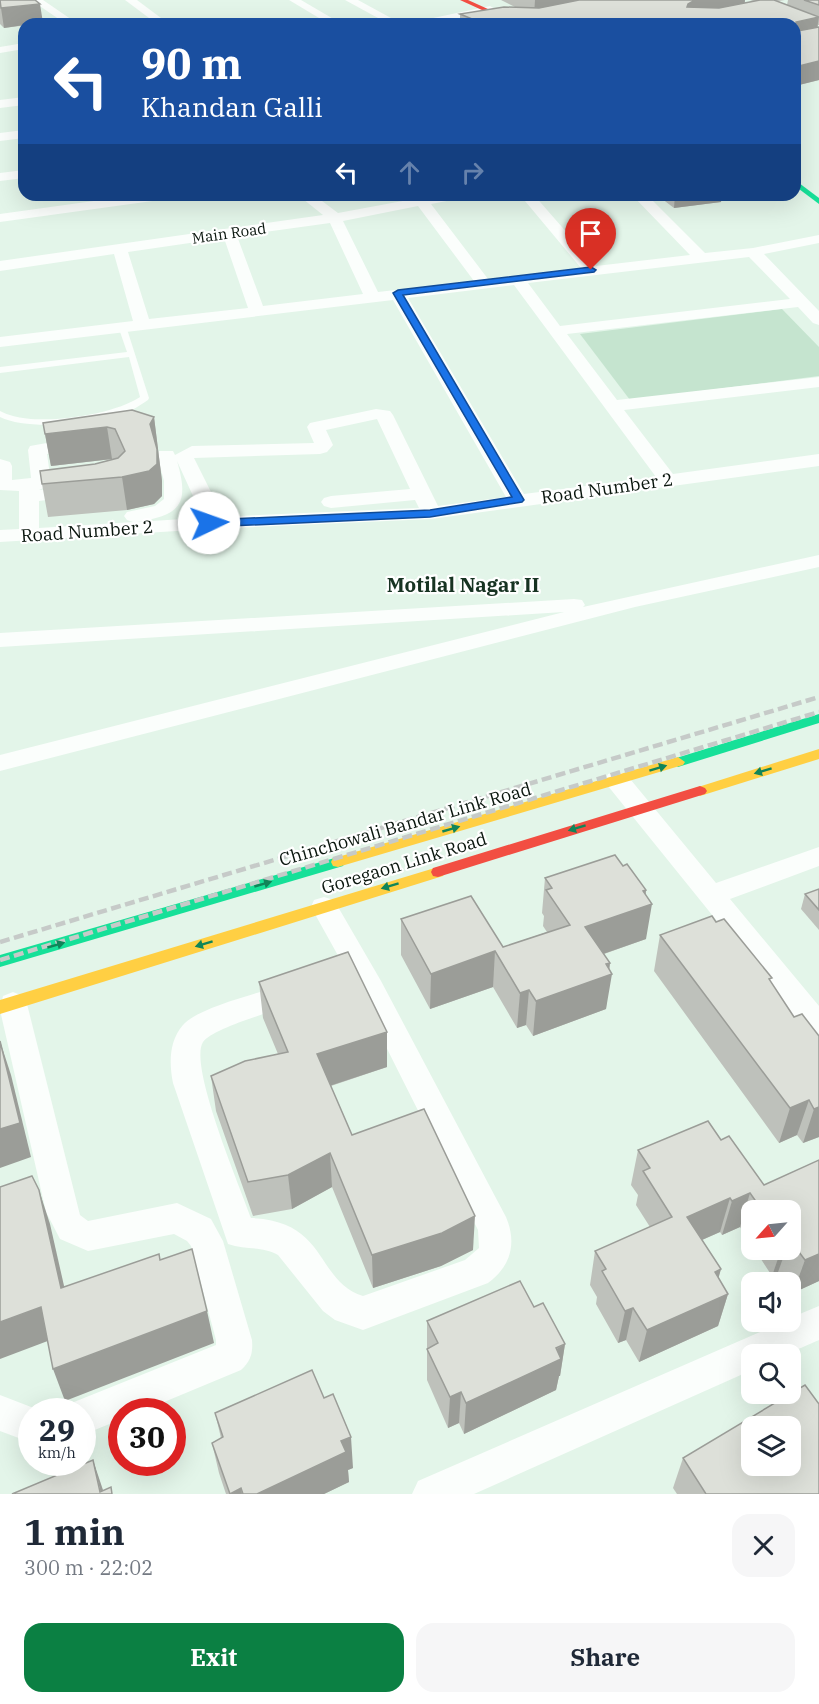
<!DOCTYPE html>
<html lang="en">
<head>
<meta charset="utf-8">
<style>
	:root { --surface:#fff; --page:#f6f6f7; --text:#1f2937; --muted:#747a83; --accent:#0b8043 }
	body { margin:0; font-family:"IBM Plex Serif",serif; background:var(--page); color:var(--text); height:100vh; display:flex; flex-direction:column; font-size:22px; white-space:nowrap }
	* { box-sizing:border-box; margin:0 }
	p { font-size:20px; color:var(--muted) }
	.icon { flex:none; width:33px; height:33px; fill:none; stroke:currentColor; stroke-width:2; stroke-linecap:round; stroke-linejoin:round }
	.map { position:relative; height:1494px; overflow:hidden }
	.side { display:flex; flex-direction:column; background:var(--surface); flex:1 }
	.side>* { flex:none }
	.hud { position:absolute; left:18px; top:18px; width:783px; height:183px; border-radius:18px; box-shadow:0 6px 24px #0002; background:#1a4fa0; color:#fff; overflow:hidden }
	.needle { width:39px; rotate:243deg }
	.tools { position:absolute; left:741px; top:1200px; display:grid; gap:12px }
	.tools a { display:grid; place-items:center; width:60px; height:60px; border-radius:12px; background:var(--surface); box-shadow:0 6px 24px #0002; font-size:30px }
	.speed { position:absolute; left:18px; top:1398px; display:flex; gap:12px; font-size:30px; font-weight:700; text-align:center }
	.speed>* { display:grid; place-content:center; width:78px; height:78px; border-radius:50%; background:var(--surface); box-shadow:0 6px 24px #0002; line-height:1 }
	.speed small { font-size:15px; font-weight:400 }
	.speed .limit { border:9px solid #d22; background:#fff; color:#111 }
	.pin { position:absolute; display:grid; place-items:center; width:51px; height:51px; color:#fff; margin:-62px -26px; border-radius:50% 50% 50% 0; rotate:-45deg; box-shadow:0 0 6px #0007 }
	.pin .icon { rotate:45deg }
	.me { position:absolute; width:66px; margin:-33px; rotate:87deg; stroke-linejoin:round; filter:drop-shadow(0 0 4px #0008) }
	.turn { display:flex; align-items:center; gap:21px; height:126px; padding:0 24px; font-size:27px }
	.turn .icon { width:78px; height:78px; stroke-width:2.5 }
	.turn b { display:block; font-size:42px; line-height:51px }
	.lanes { display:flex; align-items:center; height:57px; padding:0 24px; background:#0003; justify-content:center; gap:30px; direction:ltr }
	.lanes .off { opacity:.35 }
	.round { display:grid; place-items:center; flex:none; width:63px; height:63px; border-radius:18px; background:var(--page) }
	.headline { display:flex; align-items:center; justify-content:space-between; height:102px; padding:0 24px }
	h1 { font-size:36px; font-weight:800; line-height:45px }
	.primary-button { display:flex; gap:12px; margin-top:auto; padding:12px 24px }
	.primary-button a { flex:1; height:69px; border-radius:18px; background:var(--accent); color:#fff; font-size:24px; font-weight:800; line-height:69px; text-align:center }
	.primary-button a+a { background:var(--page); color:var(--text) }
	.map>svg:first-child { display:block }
	.green { fill:#c5e4cf }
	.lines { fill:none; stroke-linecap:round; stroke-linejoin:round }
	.lane { fill:#fbfefc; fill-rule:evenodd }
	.street { fill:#fbfefc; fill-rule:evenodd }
	.fast { fill:#16e098; fill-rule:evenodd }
	.slow { fill:#ffcf43; fill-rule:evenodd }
	.jam { fill:#f24e42; fill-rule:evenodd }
	.rail { stroke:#c6cac8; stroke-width:4.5; stroke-dasharray:10 4.5; stroke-linecap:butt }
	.wall { fill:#bec1bb }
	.shaded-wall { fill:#9b9d98 }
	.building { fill:#dde0d9; stroke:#9b9d98; stroke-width:1.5; fill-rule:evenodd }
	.oneway { fill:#108559 }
	.route { fill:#1a73e8; stroke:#114b97; stroke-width:1.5 }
	.labels { text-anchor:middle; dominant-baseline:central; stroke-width:4.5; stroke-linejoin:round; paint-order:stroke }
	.far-street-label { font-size:15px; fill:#09150d; stroke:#fff }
	.street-label { font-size:18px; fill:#09150d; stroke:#fff }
	.neighbourhood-label { font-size:20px; font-weight:bold; fill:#173322; stroke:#fff }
</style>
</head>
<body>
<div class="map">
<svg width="819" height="1494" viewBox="0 0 819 1494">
	<rect width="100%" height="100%" fill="#e3f5e9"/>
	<polygon class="green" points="782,309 819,347 819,376 630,400 580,334"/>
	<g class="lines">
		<path class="lane" d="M119 324 126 326 149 398 148 400C143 403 138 407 132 410 101 423 31 432 0 417V411C4 413 9 415 13 416 45 425 113 415 140 397L129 357 0 373V367L127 352 118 326Z"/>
		<g class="street">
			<polygon points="31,0 43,0 78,24 66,24"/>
			<polygon points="125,0 137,0 169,24 157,24"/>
			<polygon points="289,0 301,0 342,24 329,24"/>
			<polygon points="345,0 358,0 402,24 389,24"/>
			<polygon points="490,6 495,9 494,11 434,24 414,24 419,21"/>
			<polygon points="24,43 24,49 0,53 0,47"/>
			<polygon points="24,97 24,105 0,108 0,100"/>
			<polygon points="24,130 24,138 0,141 0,133"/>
			<polygon points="24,170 24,178 0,181 0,173"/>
			<polygon points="137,195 174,195 167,199 0,222 0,214"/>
			<path d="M298 195H314L338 213 435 195H464L462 198 431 204 488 279 581 268 520 195H534L596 266 690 255 632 195H647L705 253 753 248 819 235V243L764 254 819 311V325L813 323 798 307 567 334 617 400 819 377V387L624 410 673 474 819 454V466L431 519 209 529 0 542V530L19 529V491L0 490V459L10 462 12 466V480L31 478 28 450 30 446 80 437 86 439 89 443 86 447 47 454 51 482 48 486 39 490 77 485 84 487 87 491 84 495 39 501V528L133 522 127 520 124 516 127 512 155 506 164 499V481L157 455 159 451H173L175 455 192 446 314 443 307 427 310 423 376 409 390 411 393 415 438 506 506 497 393 300 0 347V337L133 321 114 254 0 271V261L323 215ZM418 206 474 281 378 292 343 221ZM330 223 363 294 263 306 237 236ZM224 238 248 308 149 319 128 252ZM749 257 790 299 560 326 528 283ZM514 285 656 477 524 494 408 298ZM377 419 410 489 331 496 324 498 321 502 324 506 331 508 415 500 419 508 217 517 213 496 194 458 320 454 327 452 333 445 326 430ZM177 461 193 496 198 518 137 522C180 515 190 505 177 461Z"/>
			<polygon points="819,555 819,567 635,607 0,771 0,755 564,612 0,647 0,633 574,599 582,600 585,605 583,607"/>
			<polygon points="617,772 626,774 716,883 819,847 819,866 730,899 819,1006 819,1039 809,1035 608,786 605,780 608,774"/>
			<path d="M324 897 334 900 381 981 506 1217C517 1243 511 1266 488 1283L363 1330 335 1320 323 1311 278 1255C263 1246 245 1250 228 1244L173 1083C169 1063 169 1041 183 1025 198 1007 266 991 291 983L301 986 305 994 301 1002C281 1009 214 1027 203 1042 188 1065 241 1189 251 1218 329 1221 315 1281 363 1296L465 1260 479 1248 478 1230 360 995 311 907 314 900Z"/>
			<path d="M13 992 23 996 27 1004 80 1215 88 1221 177 1203 211 1219 223 1241 252 1340C253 1353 251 1361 241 1370L140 1412H122V1419L82 1435V1412H66L69 1404 216 1345V1340L191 1246 187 1241 174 1234 88 1251 60 1239 46 1212 0 1010 3 996Z"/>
			<polygon points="819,1306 819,1340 787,1354 752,1354 752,1370 474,1494 412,1494 418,1481 783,1322 790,1322 790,1318"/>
			<polygon points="0,1395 44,1412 32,1412 32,1443 0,1431"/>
		</g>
		<g class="fast">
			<polygon points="795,180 819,198 819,204 795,186"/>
			<polygon points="819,714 819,723 678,767 671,762 673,759"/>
			<polygon points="338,857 343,858 345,862 343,866 0,967 0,955"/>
		</g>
		<g class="slow">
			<polygon points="819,749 819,759 700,796 693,791 695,788"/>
			<polygon points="678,757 685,762 683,765 338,867 333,866 331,862 333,858 338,857"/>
			<polygon points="438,867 443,868 445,872 443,876 0,1014 0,1000"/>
		</g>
		<g class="jam">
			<polygon points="460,0 468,0 521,24 513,24"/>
			<polygon points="700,786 705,788 707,791 705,794 438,877 433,876 431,872 433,868"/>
		</g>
		<g class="rail">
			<polyline points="0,942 819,697"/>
			<polyline points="0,960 819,712"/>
		</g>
	</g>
	<g class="wall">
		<polygon points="0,0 43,23 4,28 0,24"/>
		<polygon points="501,0 745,0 745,3 753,1 750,0 785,0 778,1 787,5 788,0 819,0 819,25 818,25 818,27 819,27 819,80 795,86 795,24 460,24 460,14 515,7"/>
		<polygon points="657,195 722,195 721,202 674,208"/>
		<polygon points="154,417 162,481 162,496 154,504 127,510 48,517 42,484 95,464 113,459 51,466 45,434"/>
		<polygon points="623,866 646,890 646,939 604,954 610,963 606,1009 533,1036 526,1025 517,1028 493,987 430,1009 401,955 401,919 503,947 547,932 543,926 544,916 542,913 545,878"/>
		<polygon points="819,889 819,930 801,909 805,894"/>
		<polygon points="716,922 770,982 794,1017 802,1014 819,1137 803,1143 797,1135 779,1143 654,971 660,935"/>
		<polygon points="259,982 387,1067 331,1086 352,1135 473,1250 441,1266 373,1288 332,1187 292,1209 253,1216 216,1111 211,1076 278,1054 263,1018"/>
		<polygon points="721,1140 764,1185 819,1160 819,1281 793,1293 790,1290 790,1282 785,1282 778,1272 772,1276 755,1250 790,1250 790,1210 752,1210 752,1244 740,1227 722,1235 720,1232 702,1240 721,1269 718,1278 728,1294 718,1326 639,1362 626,1340 618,1343 596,1304 597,1297 590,1285 595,1251 650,1227 636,1205 638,1195 631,1185 638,1150"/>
		<polygon points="534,1307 565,1344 560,1376 559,1376 556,1390 464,1434 459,1423 448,1428 427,1380 427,1321"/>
		<polygon points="215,1413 353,1468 348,1470 349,1482 324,1494 226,1494 219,1473 212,1443 221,1438"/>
		<polygon points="683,1458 819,1494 677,1494 673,1488"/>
	</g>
	<g class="shaded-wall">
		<polygon points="535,0 615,0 534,16"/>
		<polygon points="695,0 745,0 744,8 686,22 688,4"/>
		<polygon points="40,4 43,23 24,24 24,25 4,28 1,8"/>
		<polygon points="819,17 816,35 795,40 796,22"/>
		<polygon points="819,61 819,80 795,86 795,67"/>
		<polygon points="675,195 722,195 721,202 674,208"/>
		<polygon points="154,417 162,481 162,496 154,504 127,510 122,477"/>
		<polygon points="107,427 112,459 51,466 45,434"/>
		<polygon points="646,890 643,907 652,904 646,939 580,962 585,927"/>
		<polygon points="495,951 493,987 430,1009 431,974"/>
		<polygon points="610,963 608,975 612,974 606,1009 533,1036 536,1001"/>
		<polygon points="529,990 526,1025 517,1028 520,993"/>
		<polygon points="387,1032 387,1067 320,1089 317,1054"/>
		<polygon points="0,1041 11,1075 31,1157 0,1168"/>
		<polygon points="809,1100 797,1135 779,1143 790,1108"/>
		<polygon points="819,1107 819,1137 803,1143 814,1109"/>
		<polygon points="330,1153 332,1187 292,1209 288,1175"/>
		<polygon points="39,1190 50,1224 72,1321 61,1288"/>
		<polygon points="750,1193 740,1227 722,1235 732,1201"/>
		<polygon points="730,1198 720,1232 679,1250 687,1217"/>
		<polygon points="475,1216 473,1250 441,1266 373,1288 372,1255"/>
		<polygon points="781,1250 786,1250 778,1272 772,1276"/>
		<polygon points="819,1254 819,1281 793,1293 805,1260"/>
		<polygon points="721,1269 712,1301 728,1294 718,1326 639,1362 647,1330 715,1272"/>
		<polygon points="41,1307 53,1339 0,1359 0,1322"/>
		<polygon points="633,1308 626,1340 618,1343 625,1311"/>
		<polygon points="207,1311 214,1343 65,1401 53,1369"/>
		<polygon points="565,1344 560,1376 559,1376 556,1390 464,1434 466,1403"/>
		<polygon points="461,1392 459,1423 448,1428 450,1397"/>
		<polygon points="351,1437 353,1468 348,1470 349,1482 324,1494 257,1494 341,1441"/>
		<polygon points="93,1460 103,1490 105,1494 101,1494"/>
		<polygon points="241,1488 242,1494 230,1494"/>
	</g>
	<g class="building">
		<polygon points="0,0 35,0 40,4 1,8"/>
		<polygon points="579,0 695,0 688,4 687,7 719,8 760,0 774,0 819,17 796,22 797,31 819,27 819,61 795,67 795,24 484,24 460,14 504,7 539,8"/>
		<polygon points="804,0 819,0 819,5"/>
		<polygon points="132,410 154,417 150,424 157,449 157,464 149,471 122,477 42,484 40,471 95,464 118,458 125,451 115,429 107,427 45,434 43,423"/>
		<polygon points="615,855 623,866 627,864 646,890 643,891 652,904 585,927 610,963 606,964 612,974 536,1001 529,990 520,993 495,951 431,974 401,919 471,896 503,947 570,925 546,890 552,888 545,878"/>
		<polygon points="819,889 819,910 805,894"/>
		<polygon points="712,916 716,922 724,919 772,978 769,979 794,1017 802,1014 819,1036 819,1107 814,1109 809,1100 790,1108 660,935"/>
		<polygon points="348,952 387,1032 317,1054 352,1135 424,1109 475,1216 442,1233 372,1255 330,1153 288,1175 248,1182 211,1076 245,1061 288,1052 259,982"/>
		<polygon points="0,1041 20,1123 0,1129"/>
		<polygon points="708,1121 721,1140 729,1136 764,1185 819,1160 819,1254 805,1260 790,1240 790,1210 762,1210 750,1193 732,1201 730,1198 687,1217 721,1269 715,1272 728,1294 647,1330 633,1308 625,1311 602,1271 606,1269 595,1251 672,1217 643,1171 650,1168 638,1150"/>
		<polygon points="32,1176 39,1190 61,1288 159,1254 160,1260 192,1249 207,1311 53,1369 41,1307 0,1322 0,1187"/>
		<polygon points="520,1281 534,1307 543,1303 565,1344 556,1348 561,1359 466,1403 461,1392 450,1397 427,1349 438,1343 427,1321"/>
		<polygon points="312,1370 324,1398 333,1394 351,1437 341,1441 346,1452 257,1494 243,1494 241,1488 230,1494 212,1443 223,1437 215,1413"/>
		<path d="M805 1385 819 1404V1494H706L683 1458ZM752 1426H790V1466H752Z"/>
		<polygon points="93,1460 100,1492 111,1487 112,1494 12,1494"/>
	</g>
	<defs><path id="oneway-solid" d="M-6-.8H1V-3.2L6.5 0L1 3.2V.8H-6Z" transform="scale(1.5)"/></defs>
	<g class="oneway">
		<use href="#oneway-solid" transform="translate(658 768) rotate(-17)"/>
		<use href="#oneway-solid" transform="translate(763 771) rotate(163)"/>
		<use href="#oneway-solid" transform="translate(577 828) rotate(163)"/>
		<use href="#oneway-solid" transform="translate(451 829) rotate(-16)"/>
		<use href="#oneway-solid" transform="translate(263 884) rotate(-16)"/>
		<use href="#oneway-solid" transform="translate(390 886) rotate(163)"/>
		<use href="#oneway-solid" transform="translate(204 944) rotate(163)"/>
		<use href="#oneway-solid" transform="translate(56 945) rotate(-16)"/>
	</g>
	<polygon class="route" points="591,267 596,270 594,272 403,295 524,500 522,502 430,517 209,527 203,523 209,520 430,510 512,497 393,293 398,290"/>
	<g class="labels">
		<g class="far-street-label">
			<text transform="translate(229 233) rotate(-8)">Main Road</text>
		</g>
		<g class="street-label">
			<text transform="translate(607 488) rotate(-8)">Road Number 2</text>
			<text transform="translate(87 531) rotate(-4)">Road Number 2</text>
			<text transform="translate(405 824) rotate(-16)">Chinchowali Bandar Link Road</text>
			<text transform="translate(404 863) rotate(-17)">Goregaon Link Road</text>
		</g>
		<g class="neighbourhood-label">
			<text x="463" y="584">Motilal Nagar II</text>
		</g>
	</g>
</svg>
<div class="tools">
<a><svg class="needle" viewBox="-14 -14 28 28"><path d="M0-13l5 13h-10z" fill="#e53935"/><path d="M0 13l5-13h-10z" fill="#747a83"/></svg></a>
<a><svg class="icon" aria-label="sound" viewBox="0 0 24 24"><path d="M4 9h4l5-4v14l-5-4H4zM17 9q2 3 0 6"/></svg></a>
<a><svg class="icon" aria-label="search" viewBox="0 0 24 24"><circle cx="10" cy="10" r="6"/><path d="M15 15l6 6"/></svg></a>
<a><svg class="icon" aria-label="layers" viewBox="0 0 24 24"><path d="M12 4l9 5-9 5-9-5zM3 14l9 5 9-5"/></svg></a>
</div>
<div class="speed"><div>29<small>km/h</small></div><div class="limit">30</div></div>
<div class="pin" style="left:591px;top:270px;background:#d93025"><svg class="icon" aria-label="arrive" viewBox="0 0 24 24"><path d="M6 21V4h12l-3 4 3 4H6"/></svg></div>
<svg class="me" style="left:209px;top:523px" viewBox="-20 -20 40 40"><circle r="19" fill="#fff"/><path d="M0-13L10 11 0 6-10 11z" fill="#1a73e8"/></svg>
<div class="hud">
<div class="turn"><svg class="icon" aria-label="left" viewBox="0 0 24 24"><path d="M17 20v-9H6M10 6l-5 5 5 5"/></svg><div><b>90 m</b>Khandan Galli</div></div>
<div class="lanes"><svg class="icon" aria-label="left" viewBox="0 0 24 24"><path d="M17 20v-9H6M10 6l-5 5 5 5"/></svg><svg class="icon off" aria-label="ahead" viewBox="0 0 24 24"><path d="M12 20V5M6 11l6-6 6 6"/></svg><svg class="icon off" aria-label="right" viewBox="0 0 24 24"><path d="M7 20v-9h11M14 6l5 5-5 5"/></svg></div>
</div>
</div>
<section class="side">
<div class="headline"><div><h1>1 min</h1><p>300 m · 22:02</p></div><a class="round"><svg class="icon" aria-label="close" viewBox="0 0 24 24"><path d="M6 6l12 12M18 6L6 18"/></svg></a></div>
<div class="primary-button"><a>Exit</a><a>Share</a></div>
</section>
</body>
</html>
